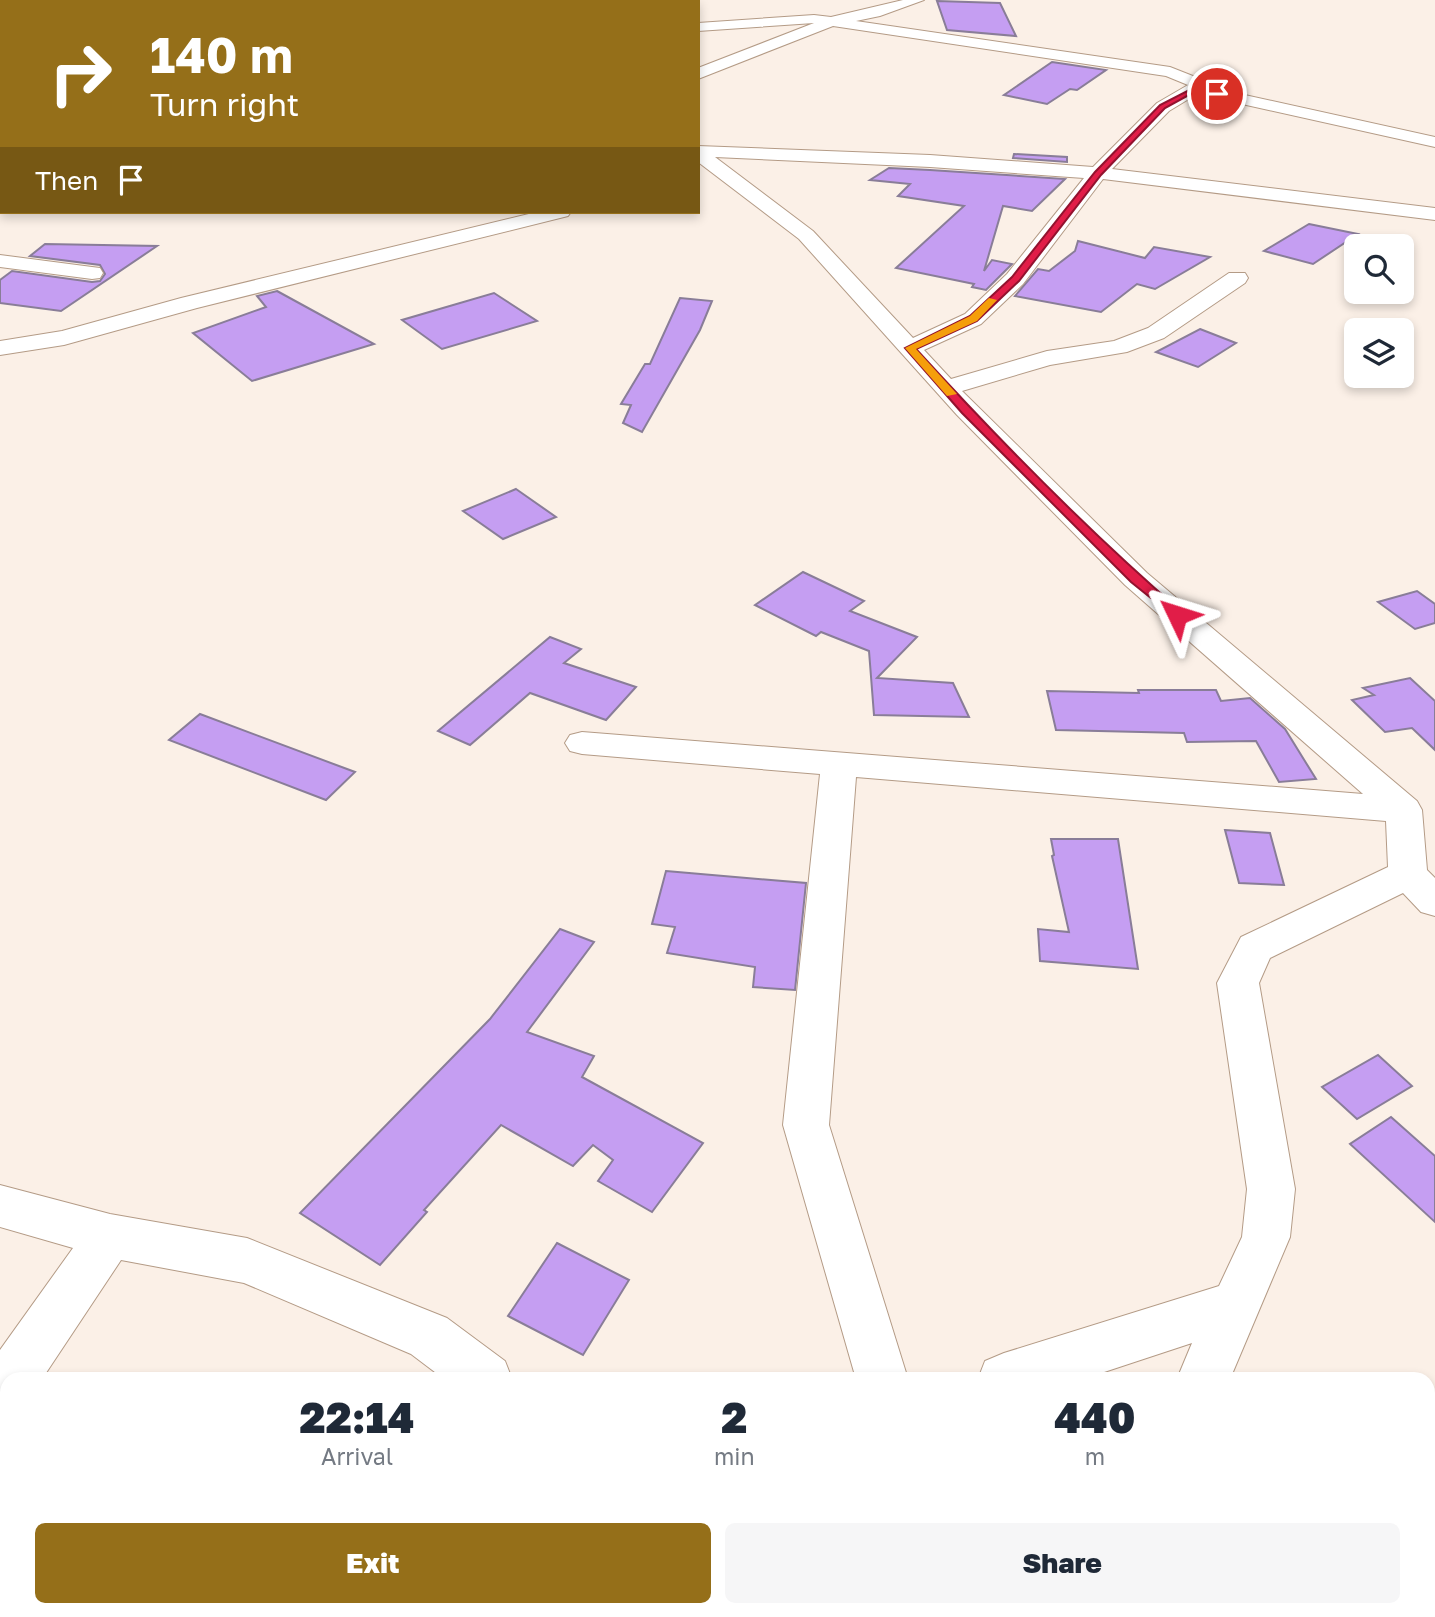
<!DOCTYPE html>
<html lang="en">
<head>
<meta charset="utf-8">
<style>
	:root { --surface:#fff; --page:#f6f6f7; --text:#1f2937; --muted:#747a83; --accent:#956f19 }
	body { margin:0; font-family:"Golos Text",sans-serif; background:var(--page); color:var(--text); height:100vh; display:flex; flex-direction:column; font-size:26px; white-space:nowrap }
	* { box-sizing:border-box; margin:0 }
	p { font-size:23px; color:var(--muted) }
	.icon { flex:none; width:38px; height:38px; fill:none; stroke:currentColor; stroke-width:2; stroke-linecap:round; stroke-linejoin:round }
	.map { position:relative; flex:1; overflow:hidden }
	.drawer { position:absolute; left:0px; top:1372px; width:1435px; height:245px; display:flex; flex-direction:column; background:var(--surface); border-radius:21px 21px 0 0; box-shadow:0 4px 10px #0003 }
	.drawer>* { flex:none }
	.guide { position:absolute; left:0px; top:0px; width:700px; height:214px; box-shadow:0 4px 10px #0003; background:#956f19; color:#fff; overflow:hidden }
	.buttons { position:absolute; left:1344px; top:234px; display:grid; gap:14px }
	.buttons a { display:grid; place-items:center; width:70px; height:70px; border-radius:10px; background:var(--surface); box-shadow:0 4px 10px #0003; font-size:35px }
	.pin { position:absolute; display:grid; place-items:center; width:60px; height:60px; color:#fff; margin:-30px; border:4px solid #fff; border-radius:50%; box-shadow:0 2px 7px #0007 }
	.me { position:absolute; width:77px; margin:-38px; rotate:311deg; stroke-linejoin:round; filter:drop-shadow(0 0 5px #0008) }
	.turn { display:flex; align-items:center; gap:24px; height:147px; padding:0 35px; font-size:32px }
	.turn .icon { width:91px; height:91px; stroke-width:2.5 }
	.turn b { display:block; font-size:49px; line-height:60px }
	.then { display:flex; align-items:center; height:66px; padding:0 35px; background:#0003; gap:14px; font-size:26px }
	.eta { display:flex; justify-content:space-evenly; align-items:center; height:119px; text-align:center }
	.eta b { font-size:42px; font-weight:800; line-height:49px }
	.primary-button { display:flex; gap:14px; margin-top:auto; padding:14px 35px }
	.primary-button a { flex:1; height:80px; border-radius:10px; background:var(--accent); color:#fff; font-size:28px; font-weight:800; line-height:80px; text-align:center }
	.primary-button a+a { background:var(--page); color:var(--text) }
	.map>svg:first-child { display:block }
	.building { fill:#c59ef2; stroke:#897d98; stroke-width:2 }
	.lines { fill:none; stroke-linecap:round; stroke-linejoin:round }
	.street-casing { stroke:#b49b86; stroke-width:2 }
	.street { fill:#fff; fill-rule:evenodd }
	.route { fill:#e11d48; stroke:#92132f; stroke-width:2 }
	.slow { fill:#f59e0b }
</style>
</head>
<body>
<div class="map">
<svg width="1435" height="1617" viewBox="0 0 1435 1617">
	<rect width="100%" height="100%" fill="#fbf0e7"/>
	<g class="building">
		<polygon points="937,1 1000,3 1016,36 947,30"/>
		<polygon points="1052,62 1106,70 1077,90 1070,89 1047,104 1004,95"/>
		<polygon points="1014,154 1067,157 1067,162 1013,158"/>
		<polygon points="889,168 930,170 1065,179 1032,211 1003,206 984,271 992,260 1012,264 986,290 972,287 974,284 896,268 964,206 898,196 910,184 870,180"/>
		<polygon points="1309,224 1358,234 1313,264 1264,251"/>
		<polygon points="1078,241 1145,258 1154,247 1210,257 1155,289 1137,284 1101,312 1015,296 1038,269 1049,271 1075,251"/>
		<polygon points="45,244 157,246 61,311 0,303 0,280 12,271 92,282 100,281 105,274 100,265 30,256"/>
		<polygon points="277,291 374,344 252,381 193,333 266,307 257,296"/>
		<polygon points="494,293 537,321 442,349 402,320"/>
		<polygon points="680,298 712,301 700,330 642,432 623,423 631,405 621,404 645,364 650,364"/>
		<polygon points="1200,329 1236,343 1198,367 1156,352"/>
		<polygon points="516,489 556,517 503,539 463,511"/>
		<polygon points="803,572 864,601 850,611 917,637 877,678 953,683 969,717 874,715 869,651 821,632 816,636 755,605"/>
		<polygon points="1417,591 1435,604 1435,623 1415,629 1378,602"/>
		<polygon points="550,637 581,649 564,663 636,687 606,720 530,693 470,745 438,731"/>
		<polygon points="1410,678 1435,701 1435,750 1412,728 1385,732 1352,700 1374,695 1363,688"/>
		<polygon points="1138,690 1216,690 1221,701 1250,698 1285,729 1316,779 1279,782 1256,741 1187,742 1184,733 1056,730 1047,691 1139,693"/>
		<polygon points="200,714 355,772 326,800 169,740"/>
		<polygon points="1225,830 1270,833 1284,885 1239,883"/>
		<polygon points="1051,839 1118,839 1138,969 1040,961 1038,929 1069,932 1052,856 1054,855"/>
		<polygon points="666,871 806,883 795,990 753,987 755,967 667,953 675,927 652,924"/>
		<polygon points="560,929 594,942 527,1032 594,1056 582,1077 703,1143 652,1212 598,1181 613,1160 593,1145 573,1166 501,1125 424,1210 427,1212 380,1265 300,1213 490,1019"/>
		<polygon points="1378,1055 1412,1086 1357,1119 1322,1087"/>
		<polygon points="1391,1117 1435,1156 1435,1222 1350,1144"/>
		<polygon points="557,1243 629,1280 583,1355 508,1316"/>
	</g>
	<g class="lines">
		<defs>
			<g id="street">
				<polygon points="0,0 14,0 2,2 0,6"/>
				<polygon points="285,0 308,0 284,2"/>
				<polygon points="386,0 403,0 404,2 387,2"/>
				<path d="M903 0H924L880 16 856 21 1170 67 1203 80 1204 86 1435 137V147L1197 94 1169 111 1112 169 1435 208V220L1103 179 1023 284 981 324 924 350 951 379 1047 351 1114 341 1148 328 1229 273H1245L1248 278 1245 283 1164 338 1127 352 1050 365 962 391 1147 573 1417 801 1422 810 1427 870 1435 878V916L1421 912 1403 893 1270 958 1259 983 1295 1189 1290 1237 1230 1379H1177L1192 1343 1083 1379H978L985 1361 1004 1353 1219 1286 1242 1237 1247 1189 1217 983 1241 937 1388 867 1386 821 856 777 829 1125 908 1379H856L783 1125 820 774 582 754 570 751 565 743 570 735 582 732 1363 794 1125 585 957 415 799 239 698 162V146L930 155 1093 167 1157 103 1188 85 1166 76 833 26 698 79V68L814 23 698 31V23L814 15 831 17ZM715 157 930 167 1084 178 1007 274 965 314 913 338 813 231Z"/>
				<polygon points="2,63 2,73 0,74 0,64"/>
				<polygon points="0,114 2,114 0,125"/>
				<polygon points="2,198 2,210 0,211 0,199"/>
				<polygon points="537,212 571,212 568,216 197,308 64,345 0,355 0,341 62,331 181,298"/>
				<polygon points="0,255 92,267 100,268 103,273 100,278 92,279 0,267"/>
				<polygon points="0,1185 110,1214 247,1238 447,1318 505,1361 512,1379 444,1379 411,1354 244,1283 121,1260 42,1379 7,1379 7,1403 0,1401 0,1350 73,1248 0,1227"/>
				<polygon points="732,1610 837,1610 840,1617 729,1617"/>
				<polygon points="903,1610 963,1610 964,1617 904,1617"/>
				<polygon points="1070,1610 1130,1610 1127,1617 1067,1617"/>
			</g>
		</defs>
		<use href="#street" class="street-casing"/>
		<use href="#street" class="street"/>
	</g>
	<path class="route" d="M1195 87 1221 94 1217 96 1196 91 1165 108 1101 175 1019 281 977 321 916 349C1000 441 1088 531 1182 612L1184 615 1177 619 1131 582 962 413 905 348 970 316 1012 277 1095 172 1160 105Z"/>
	<polygon class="slow" points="989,298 997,300 977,321 916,349 957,394 947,396 905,348 970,316"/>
</svg>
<div class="buttons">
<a><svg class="icon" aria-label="search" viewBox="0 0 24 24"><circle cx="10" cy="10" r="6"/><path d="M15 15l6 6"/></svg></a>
<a><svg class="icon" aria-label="layers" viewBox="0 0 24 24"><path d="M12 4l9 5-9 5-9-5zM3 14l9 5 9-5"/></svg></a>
</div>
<div class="pin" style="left:1217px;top:94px;background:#d93025"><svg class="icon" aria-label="arrive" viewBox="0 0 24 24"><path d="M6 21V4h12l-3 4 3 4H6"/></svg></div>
<svg class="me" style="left:1177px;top:615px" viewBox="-20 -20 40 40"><path d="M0-17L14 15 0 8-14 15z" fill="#e11d48" stroke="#fff" stroke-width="4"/></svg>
<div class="guide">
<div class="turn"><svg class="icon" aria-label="right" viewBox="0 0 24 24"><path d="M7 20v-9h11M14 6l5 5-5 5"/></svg><div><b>140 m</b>Turn right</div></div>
<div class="then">Then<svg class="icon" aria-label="arrive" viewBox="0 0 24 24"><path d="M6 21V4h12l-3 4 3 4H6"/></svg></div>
</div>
<section class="drawer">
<div class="eta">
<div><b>22:14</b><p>Arrival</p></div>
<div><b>2</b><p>min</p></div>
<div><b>440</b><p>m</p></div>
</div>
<div class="primary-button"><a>Exit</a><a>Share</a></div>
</section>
</div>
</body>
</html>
